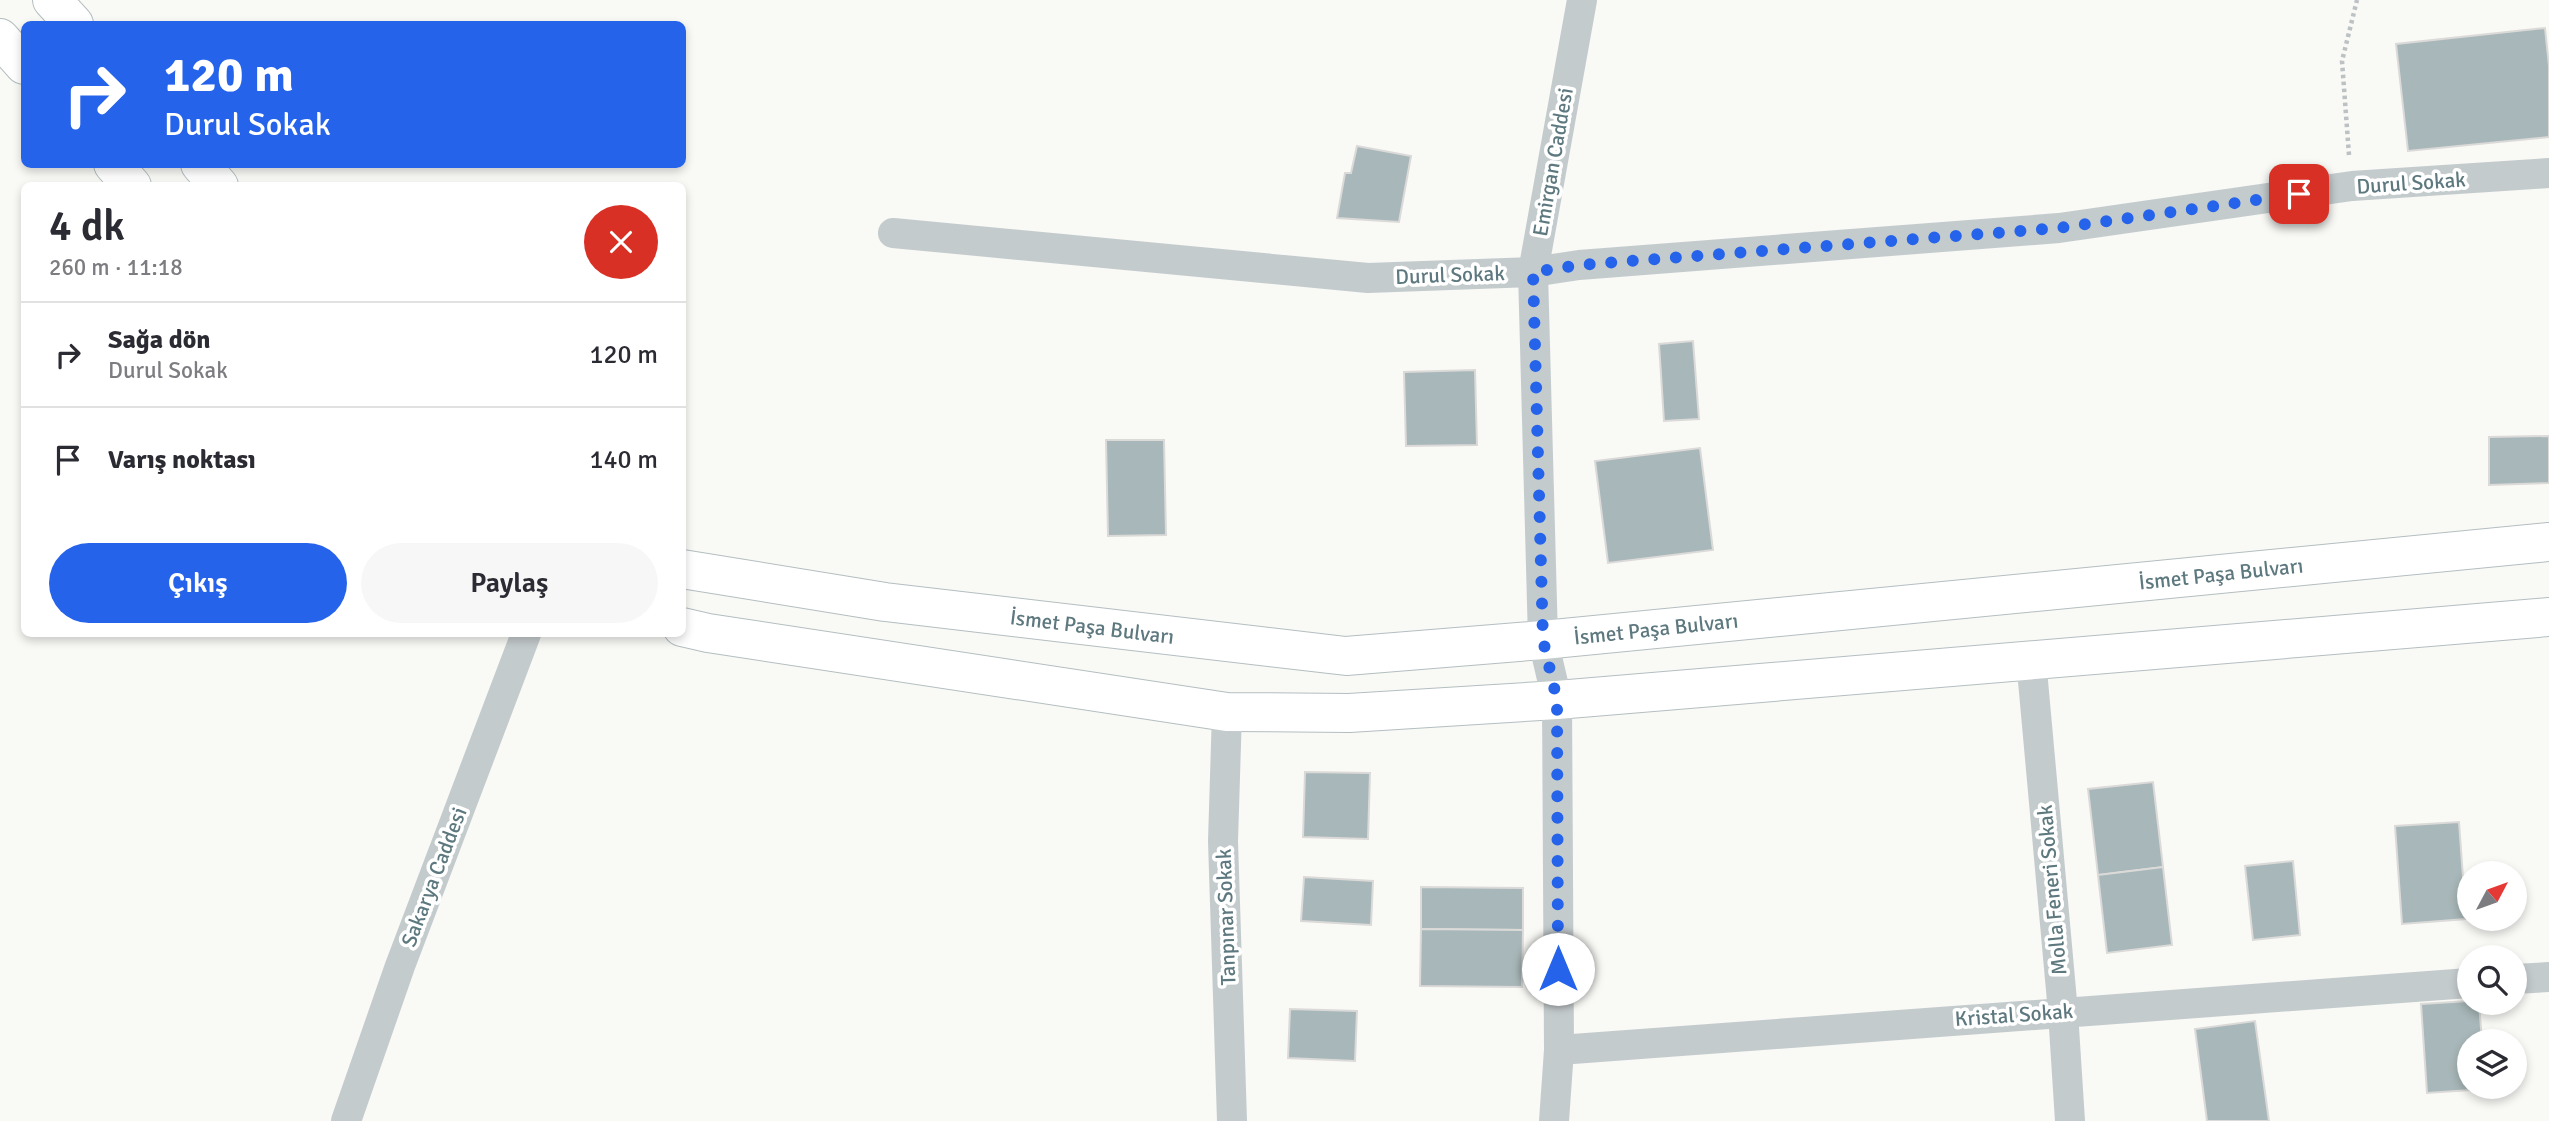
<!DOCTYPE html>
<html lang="tr">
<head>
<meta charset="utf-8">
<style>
	:root { --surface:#fff; --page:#f7f7f7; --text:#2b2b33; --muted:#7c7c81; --line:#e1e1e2; --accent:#2563eb }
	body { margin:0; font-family:Signika,sans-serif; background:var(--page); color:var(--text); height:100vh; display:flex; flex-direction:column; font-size:26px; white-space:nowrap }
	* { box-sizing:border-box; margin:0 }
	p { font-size:23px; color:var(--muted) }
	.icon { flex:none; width:38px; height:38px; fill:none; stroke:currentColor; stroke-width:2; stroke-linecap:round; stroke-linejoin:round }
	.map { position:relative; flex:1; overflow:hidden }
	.drawer { position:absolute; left:21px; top:182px; width:665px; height:455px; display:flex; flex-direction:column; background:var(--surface); border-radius:10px; box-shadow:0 4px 10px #0003 }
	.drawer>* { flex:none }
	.guide { position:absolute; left:21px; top:21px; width:665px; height:147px; border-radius:10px; box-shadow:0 4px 10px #0003; background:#2563eb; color:#fff; overflow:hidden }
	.needle { width:46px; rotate:49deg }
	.tools { position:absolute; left:2457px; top:861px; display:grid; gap:14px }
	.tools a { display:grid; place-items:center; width:70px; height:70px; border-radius:50%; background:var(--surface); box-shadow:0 4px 10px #0003; font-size:35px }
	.pin { position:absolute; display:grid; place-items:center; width:60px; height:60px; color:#fff; margin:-30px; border-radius:14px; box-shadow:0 4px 10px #0006 }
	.me { position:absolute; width:77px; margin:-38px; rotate:0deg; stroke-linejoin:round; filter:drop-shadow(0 0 5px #0008) }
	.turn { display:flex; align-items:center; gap:24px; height:147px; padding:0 28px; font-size:32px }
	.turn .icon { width:91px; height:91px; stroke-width:2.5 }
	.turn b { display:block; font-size:49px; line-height:60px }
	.round { display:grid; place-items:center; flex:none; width:74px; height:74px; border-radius:37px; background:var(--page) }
	.overview { display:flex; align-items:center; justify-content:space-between; height:119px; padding:0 28px }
	h1 { font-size:42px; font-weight:600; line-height:52px }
	.action { display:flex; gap:14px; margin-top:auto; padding:14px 28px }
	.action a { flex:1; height:80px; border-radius:42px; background:var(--accent); color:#fff; font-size:28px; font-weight:600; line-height:80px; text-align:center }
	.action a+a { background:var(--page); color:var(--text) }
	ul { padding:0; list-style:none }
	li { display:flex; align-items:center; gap:21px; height:105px; padding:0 28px; border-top:2px solid var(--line) }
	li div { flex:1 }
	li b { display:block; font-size:26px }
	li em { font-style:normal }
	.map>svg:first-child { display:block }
	.building { fill:#a8b7b9; stroke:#dbdad9; stroke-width:2 }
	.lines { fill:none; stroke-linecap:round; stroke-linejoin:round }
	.secondary-casing { stroke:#b4bec0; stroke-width:40 }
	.path { stroke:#bcc1c3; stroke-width:4.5; stroke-dasharray:3.5 3.5; stroke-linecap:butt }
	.street { stroke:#c4cbcd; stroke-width:30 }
	.secondary { stroke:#fff; stroke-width:38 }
	.route { stroke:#2563eb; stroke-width:12; stroke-dasharray:0 21.6 }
	.labels { text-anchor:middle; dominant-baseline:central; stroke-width:7; stroke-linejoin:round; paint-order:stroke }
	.street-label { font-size:21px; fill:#5d787e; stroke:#fff }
</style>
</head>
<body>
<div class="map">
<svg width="2549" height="1121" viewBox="0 0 2549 1121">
	<rect width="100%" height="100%" fill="#f9f9f6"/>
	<g class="building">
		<polygon points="2545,28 2549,66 2549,137 2408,151 2396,44"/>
		<polygon points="1357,146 1411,156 1399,222 1337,218 1345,173 1351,173"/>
		<polygon points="1693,341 1699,419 1664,421 1659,344"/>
		<polygon points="1475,370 1477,445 1406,446 1404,372"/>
		<polygon points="2549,436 2549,483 2489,485 2489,437"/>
		<polygon points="1106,440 1164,440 1166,535 1108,536"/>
		<polygon points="1700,448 1713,550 1608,563 1595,461"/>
		<polygon points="1305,772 1370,773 1368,839 1303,837"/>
		<polygon points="2153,782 2163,867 2098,875 2088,789"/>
		<polygon points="2459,822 2466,919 2402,924 2395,826"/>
		<polygon points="2293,861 2300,935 2253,940 2245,866"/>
		<polygon points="2163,867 2172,945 2107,953 2098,875"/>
		<polygon points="1304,877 1373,881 1371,925 1301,921"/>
		<polygon points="1421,887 1523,888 1523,930 1421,929"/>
		<polygon points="1421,929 1523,930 1522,987 1420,986"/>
		<polygon points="2469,1001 2469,1003 2479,1003 2482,1041 2469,1041 2469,1087 2485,1087 2485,1089 2427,1093 2421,1004"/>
		<polygon points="1290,1009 1357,1011 1355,1061 1288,1058"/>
		<polygon points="2255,1021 2269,1121 2207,1121 2195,1029"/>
	</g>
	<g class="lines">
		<defs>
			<g id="secondary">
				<polyline points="52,0 74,24"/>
				<polyline points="0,38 24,65"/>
				<polyline points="113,164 132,186"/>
				<polyline points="200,164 219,186"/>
				<polyline points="682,569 885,602 1346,656 1543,640 2549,542"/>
				<polyline points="682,627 708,633 1227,712 1349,713 1557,700 2549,617"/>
			</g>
		</defs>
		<use href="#secondary" class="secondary-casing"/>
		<polyline class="path" points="2349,155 2342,61 2357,0"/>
		<g class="street">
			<polyline points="893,233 1368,278 1533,272 1579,265 2059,228 2352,186 2549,173"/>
			<polyline points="2031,659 2063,1012 2070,1121"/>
			<polyline points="1227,712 1223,841 1232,1121"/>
			<polyline points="2515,979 2549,977"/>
			<polyline points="1559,1050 2469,983"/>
			<polyline points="346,1121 400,966 526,634"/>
			<polyline points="1554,1121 1559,1050 1557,700 1543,640 1533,272 1582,0"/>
		</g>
		<use href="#secondary" class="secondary"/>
	</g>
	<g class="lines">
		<polyline class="route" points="1558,969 1557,700 1543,640 1533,272 1579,265 2059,228 2299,194"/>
	</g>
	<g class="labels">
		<g class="street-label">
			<text transform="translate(1553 162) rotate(-80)">Emirgan Caddesi</text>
			<text transform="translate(2411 183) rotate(-4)">Durul Sokak</text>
			<text transform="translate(1450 275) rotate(-2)">Durul Sokak</text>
			<text transform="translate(2221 574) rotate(-6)">İsmet Paşa Bulvarı</text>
			<text transform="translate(1092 627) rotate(7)">İsmet Paşa Bulvarı</text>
			<text transform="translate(1656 629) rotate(-6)">İsmet Paşa Bulvarı</text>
			<text transform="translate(434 877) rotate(-69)">Sakarya Caddesi</text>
			<text transform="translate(2052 890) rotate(-95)">Molla Feneri Sokak</text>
			<text transform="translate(1226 917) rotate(-92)">Tanpınar Sokak</text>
			<text transform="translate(2014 1015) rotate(-4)">Kristal Sokak</text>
		</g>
	</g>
</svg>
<div class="tools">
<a><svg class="needle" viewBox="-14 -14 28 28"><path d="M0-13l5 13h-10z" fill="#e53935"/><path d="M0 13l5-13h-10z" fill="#7c7c81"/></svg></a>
<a><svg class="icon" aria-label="search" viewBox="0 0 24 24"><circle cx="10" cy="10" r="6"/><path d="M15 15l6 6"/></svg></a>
<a><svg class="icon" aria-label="layers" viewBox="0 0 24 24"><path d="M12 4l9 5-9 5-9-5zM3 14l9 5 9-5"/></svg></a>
</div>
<div class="pin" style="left:2299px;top:194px;background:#d93025"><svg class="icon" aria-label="arrive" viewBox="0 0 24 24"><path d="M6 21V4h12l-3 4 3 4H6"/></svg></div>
<svg class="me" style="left:1558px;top:969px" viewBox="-20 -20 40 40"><circle r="19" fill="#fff"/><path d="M0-13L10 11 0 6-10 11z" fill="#2563eb"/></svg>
<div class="guide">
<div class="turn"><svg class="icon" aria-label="right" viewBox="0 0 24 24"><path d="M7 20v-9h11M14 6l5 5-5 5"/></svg><div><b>120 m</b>Durul Sokak</div></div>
</div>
<section class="drawer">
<div class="overview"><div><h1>4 dk</h1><p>260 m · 11:18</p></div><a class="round" style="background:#d93025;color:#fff"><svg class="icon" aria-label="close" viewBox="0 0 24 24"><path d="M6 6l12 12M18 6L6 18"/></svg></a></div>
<ul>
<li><svg class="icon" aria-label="right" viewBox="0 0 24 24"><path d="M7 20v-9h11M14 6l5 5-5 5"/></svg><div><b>Sağa dön</b><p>Durul Sokak</p></div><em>120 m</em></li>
<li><svg class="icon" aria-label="arrive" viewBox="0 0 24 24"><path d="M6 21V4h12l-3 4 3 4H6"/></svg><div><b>Varış noktası</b></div><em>140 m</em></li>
</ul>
<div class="action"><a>Çıkış</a><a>Paylaş</a></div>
</section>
</div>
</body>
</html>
